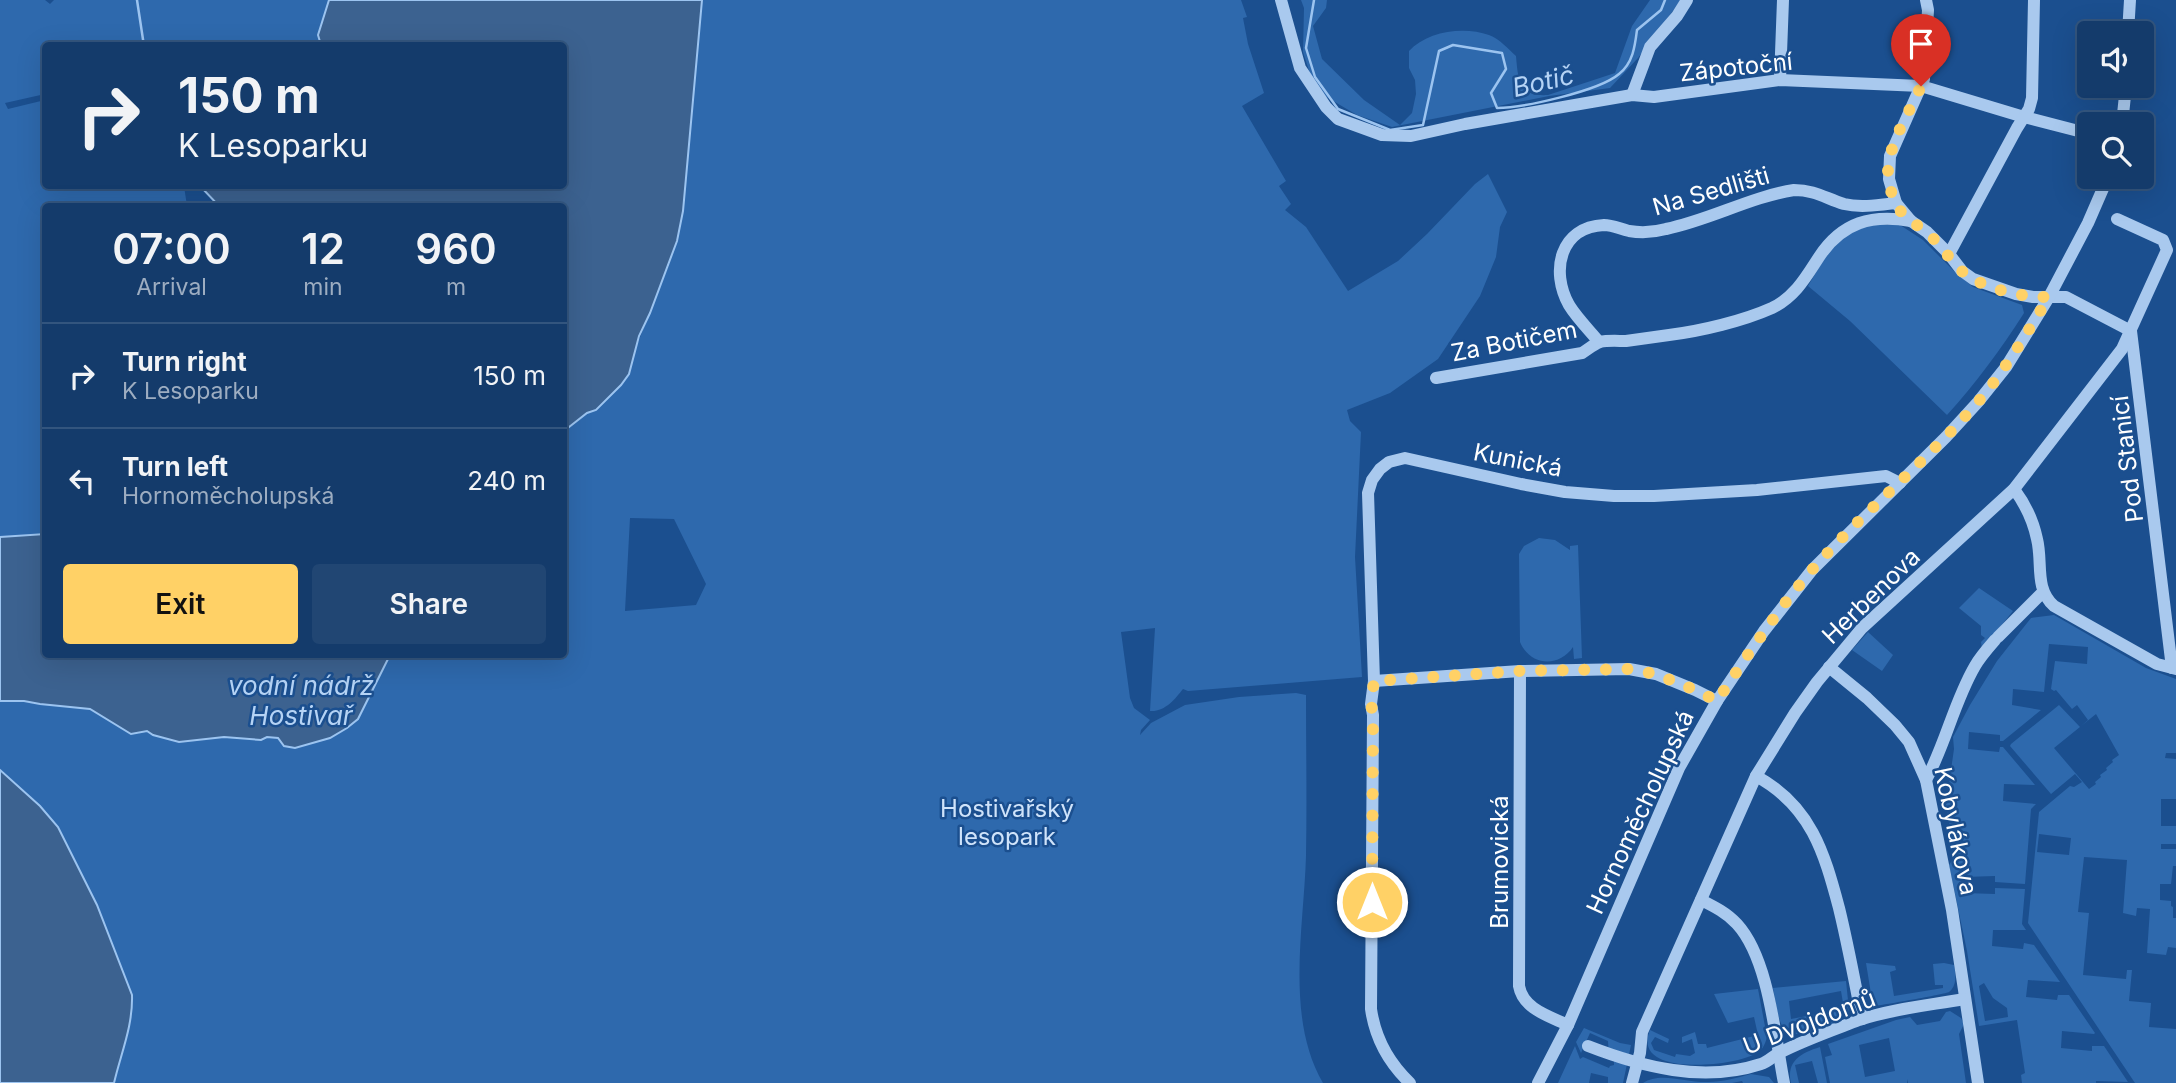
<!DOCTYPE html>
<html lang="en">
<head>
<meta charset="utf-8">
<style>
	:root { --surface:#143b6b; --page:#214673; --text:#f1f3f6; --muted:#9dadc1; --line:#33557e; --accent:#ffd166 }
	body { margin:0; font-family:Inter,sans-serif; background:var(--page); color:var(--text); height:100vh; display:flex; flex-direction:column; font-size:26px; white-space:nowrap }
	* { box-sizing:border-box; margin:0 }
	p { font-size:23px; color:var(--muted) }
	.icon { flex:none; width:38px; height:38px; fill:none; stroke:currentColor; stroke-width:2; stroke-linecap:round; stroke-linejoin:round }
	.map { position:relative; flex:1; overflow:hidden }
	.side { position:absolute; left:42px; top:203px; width:525px; height:455px; display:flex; flex-direction:column; background:var(--surface); border-radius:7px; box-shadow:0 7px 28px #0002,0 0 0 2px var(--line) }
	.side>* { flex:none }
	.hud { position:absolute; left:42px; top:42px; width:525px; height:147px; border-radius:7px; box-shadow:0 7px 28px #0002,0 0 0 2px var(--line); background:#143b6b; color:var(--text); overflow:hidden }
	.tools { position:absolute; left:2077px; top:21px; display:grid; gap:14px }
	.tools a { display:grid; place-items:center; width:77px; height:77px; border-radius:7px; background:var(--surface); box-shadow:0 7px 28px #0002,0 0 0 2px var(--line); font-size:35px }
	.pin { position:absolute; display:grid; place-items:center; width:60px; height:60px; color:#fff; margin:-72px -30px; border-radius:50% 50% 50% 0; rotate:-45deg; box-shadow:0 0 7px #0007 }
	.pin .icon { rotate:45deg }
	.me { position:absolute; width:77px; margin:-38px; rotate:0deg; stroke-linejoin:round; filter:drop-shadow(0 0 5px #0008) }
	.turn { display:flex; align-items:center; gap:24px; height:147px; padding:0 21px; font-size:32px }
	.turn .icon { width:91px; height:91px; stroke-width:2.5 }
	.turn b { display:block; font-size:49px; line-height:60px }
	.eta { display:flex; justify-content:space-evenly; align-items:center; height:119px; text-align:center }
	.eta b { font-size:42px; font-weight:600; line-height:49px }
	.cta { display:flex; gap:14px; margin-top:auto; padding:14px 21px }
	.cta a { flex:1; height:80px; border-radius:7px; background:var(--accent); color:#111; font-size:28px; font-weight:600; line-height:80px; text-align:center }
	.cta a+a { background:var(--page); color:var(--text) }
	ul { padding:0; list-style:none }
	li { display:flex; align-items:center; gap:21px; height:105px; padding:0 21px; border-top:2px solid var(--line) }
	li div { flex:1 }
	li b { display:block; font-size:26px }
	li em { font-style:normal }
	.map>svg:first-child { display:block }
	.green { fill:#2e69ad; fill-rule:evenodd }
	.water { fill:#3c6290; stroke:#9cc4f0; stroke-width:2 }
	.lines { fill:none; stroke-linecap:round; stroke-linejoin:round }
	.stream { stroke:#9cc4f0; stroke-width:2.5 }
	.minor { stroke:#a9c9ee; stroke-width:12 }
	.route { stroke:#ffd166; stroke-width:12; stroke-dasharray:0 21.6 }
	.labels { text-anchor:middle; dominant-baseline:central; stroke-width:5; stroke-linejoin:round; paint-order:stroke }
	.street-label { font-size:24px; fill:#fff; stroke:#1b4f8f }
	.park-label { font-size:24px; fill:#cfe3fa; stroke:#1b4f8f }
	.water-label { font-size:26px; font-style:italic; fill:#b5d3f5; stroke:#1b4f8f }
</style>
</head>
<body>
<div class="map">
<svg width="2176" height="1083" viewBox="0 0 2176 1083">
	<rect width="100%" height="100%" fill="#1b4f8f"/>
	<g class="green">
		<polygon points="0,0 45,0 50,4 54,0 329,0 318,35 321,45 46,46 45,94 5,103 8,109 45,100 46,186 184,186 187,206 46,206 45,534 0,537"/>
		<path d="M702 0H1241L1247 17 1243 18 1248 44 1264 93 1242 106 1286 181 1279 186 1291 204 1285 210 1306 227 1348 291 1398 261 1427 234 1475 184 1488 174 1507 212 1500 227 1496 257 1480 296 1438 359 1390 393 1347 410 1350 421 1361 432 1355 557 1362 677 1188 691 1183 689C1175 699 1165 712 1150 711L1155 628 1121 632 1130 698 1134 708 1150 720 1141 730 1140 735 1151 723 1185 705 1239 697 1296 693 1306 695C1306 748 1307 802 1306 856 1304 927 1285 1018 1323 1083H114L126 1041 132 1009 97 905 58 827 0 770V701H24L40 704 90 709 131 734 147 731 153 735 179 742 224 737 261 740 267 737 278 738 295 748 330 738 367 700 390 655 564 654V431L587 413 596 410 621 385 668 267 677 241 683 211ZM630 518 674 519 706 584 696 605 625 611Z"/>
		<path d="M1301 0H1327L1326 8 1313 26 1322 59 1364 100 1400 125 1412 113 1416 94 1415 80 1409 68V51C1427 31 1464 26 1489 35 1500 39 1508 49 1516 56 1518 80 1519 97 1548 95L1615 73 1632 26 1650 0H1681L1638 58 1610 88 1549 96 1392 127 1357 115 1323 95 1311 77 1303 52 1304 8Z"/>
		<path d="M1868 225H1900L1923 240 1955 272 1973 287 2022 305 2024 313C2001 349 1976 383 1947 415L1850 321 1808 286 1827 254 1847 235Z"/>
		<path d="M1539 538 1555 540 1570 550V546L1578 545 1582 658 1574 659 1573 647C1559 668 1530 666 1520 642L1519 554 1524 546Z"/>
		<polygon points="1979,588 2013,611 1982,649 1981,642 1985,638 1981,635 1981,626 1959,608"/>
		<path d="M2054 615 2146 668 2176 679V753H2166L2165 758 2176 759V799H2161V826H2176V844H2161V849H2176V866H2173L2171 884H2160V900L2171 901V906L2173 907V918H2176V948L2168 947 2166 955 2147 953 2150 909 2137 908 2136 916 2123 913 2127 860 2084 857 2078 912 2089 913 2083 975 2126 979 2127 970H2132L2129 1001 2151 1003 2149 1027 2176 1029V1083H2135L2028 923 2039 812 2070 786 2074 787 2082 782 2075 774 2051 794 2010 746 2011 744 2059 705 2080 727 2088 720 2077 705 2072 709 2056 690 2054 691 2051 689 2055 661 2087 664 2088 647 2049 644 2044 692 2013 689 2012 705 2041 710 2003 741H2000V735L1969 732 1968 749 1999 752 2000 747H2003L2035 785 2004 784 2003 801 2036 804 2031 809 2025 884 1995 882V876L1964 877V893L1995 894V888L2025 889 2022 924 2026 930H1993L1992 946 2023 949 2024 943 2034 945 2060 982 2028 980 2026 997 2057 1000 2058 995H2069L2095 1033 2094 1034 2062 1031 2061 1048 2092 1051V1046H2104L2128 1082 2096 1081V1083H2022L2021 1075 2025 1073 2017 1020 1979 1026 1967 951 1949 865 1955 856 1946 805 1954 749 1953 737 1970 705 1997 661 2031 618ZM2096 714 2119 755 2112 760 2113 762 2106 768 2107 770 2100 775 2101 777 2095 782 2096 784 2089 789 2054 748ZM2039 834 2071 838 2069 855 2037 852ZM1984 983 1993 998 2007 1008 2008 1017 1985 1021 1979 986Z"/>
		<polygon points="1868,632 1893,655 1882,671 1852,650"/>
		<path d="M1866 963 1895 966 1896 970 1890 972 1894 996 1943 988V985H1935L1933 964 1944 963 1954 965C1956 974 1957 986 1949 992 1946 994 1878 1006 1873 1006Z"/>
		<path d="M1846 981 1849 1010C1843 1021 1834 1023 1822 1028 1778 1045 1780 1024 1773 988ZM1841 991 1844 1009 1791 1019 1789 1001Z"/>
		<path d="M1758 989 1767 1037C1765 1045 1762 1051 1755 1054 1732 1067 1630 1077 1650 1030L1669 1039 1668 1043 1655 1037 1651 1043 1654 1050 1675 1057 1676 1054 1690 1056 1695 1053 1692 1039 1682 1043V1037L1695 1032 1698 1044H1706L1707 1048 1758 1035 1754 1017 1728 1023 1714 994Z"/>
		<path d="M1950 1011 1961 1018 1964 1024 1959 1034 1966 1083H1908L1907 1079V1083H1830L1825 1057 1832 1055 1828 1044 1896 1020 1910 1017 1917 1025 1940 1021 1946 1012ZM1889 1038 1895 1071 1865 1077 1859 1045Z"/>
		<polygon points="1584,1028 1620,1043 1631,1045 1623,1083 1608,1083 1608,1077 1591,1073 1589,1083 1558,1083 1575,1046 1580,1059 1583,1057 1609,1068 1610,1066 1614,1065 1614,1060 1609,1058 1608,1041 1590,1033 1581,1053 1576,1042"/>
		<path d="M1820 1047 1827 1083H1818L1812 1061 1795 1065 1799 1083H1791C1786 1061 1801 1053 1820 1047Z"/>
		<path d="M1751 1074 1769 1077 1774 1083H1743L1742 1081 1732 1083H1643C1660 1071 1687 1083 1708 1082 1723 1082 1736 1078 1751 1074Z"/>
	</g>
	<g class="water">
		<polygon points="329,0 702,0 683,211 677,241 650,313 639,336 629,374 621,385 596,410 587,413 564,431 564,206 219,206 200,186 564,186 564,46 321,45 318,35"/>
		<polygon points="45,534 46,654 390,655 358,719 347,728 330,738 295,748 284,746 278,738 267,737 261,740 224,737 179,742 153,735 147,731 131,734 90,709 40,704 24,701 0,701 0,537"/>
		<path d="M0 770 40 806 58 827 97 905 132 995C133 1026 121 1053 114 1083H0Z"/>
	</g>
	<g class="lines">
		<g class="stream">
			<polyline points="137,0 144,46"/>
			<path d="M1314 0 1306 48 1315 77 1338 109 1390 130 1423 125 1439 51 1453 45 1502 53 1506 69 1491 93 1497 108C1523 108 1599 91 1619 74 1633 63 1635 46 1637 30L1661 10 1665 0"/>
		</g>
		<g class="minor">
			<polyline points="1281,0 1300,68 1326,107 1338,119 1382,135 1411,136 1465,124 1632,95 1654,97 1780,80 1921,86 2024,117 2090,134"/>
			<polyline points="1926,0 1928,10 1924,79 1890,156 1889,179 1896,203 1911,221 1927,232 1949,254 1962,271 1973,279 2016,294 2033,297 2066,297 2131,331"/>
			<polyline points="2128,33 2130,0"/>
			<polyline points="1780,80 1783,0"/>
			<polyline points="1632,95 1650,47 1677,16 1687,0"/>
			<polyline points="2122,124 2126,86"/>
			<polyline points="1949,254 2017,128 2029,109 2032,98 2034,0"/>
			<polyline points="2131,331 2172,668"/>
			<path d="M1599 342C1589 330 1577 318 1569 305 1550 271 1560 227 1604 225 1613 225 1620 229 1629 231 1641 233 1655 232 1666 229 1710 220 1750 197 1794 190 1815 190 1825 198 1844 204 1860 208 1879 205 1896 203"/>
			<path d="M1436 378 1582 353C1587 350 1594 344 1600 342 1608 340 1618 341 1626 341 1641 339 1655 337 1669 335 1701 331 1743 321 1772 308 1795 297 1806 277 1819 257 1842 222 1872 214 1911 221"/>
			<path d="M2014 489C2026 505 2033 520 2037 539 2043 563 2034 588 2054 606L2157 664 2176 669"/>
			<polyline points="1998,637 2043,592"/>
			<polyline points="1829,667 1867,698 1895,725 1909,742 1926,780 1952,910 1978,1083"/>
			<path d="M1520 671 1519 986C1523 1009 1549 1016 1568 1025"/>
			<polyline points="1374,681 1520,671 1629,669 1656,674 1695,690 1717,701"/>
			<path d="M1756 776C1811 806 1824 852 1839 908 1848 945 1855 982 1862 1019"/>
			<path d="M1926 780C1946 743 1954 702 1975 666 1980 657 1988 648 1995 640"/>
			<path d="M1701 900C1715 907 1727 913 1737 924 1769 959 1775 1037 1784 1083"/>
			<path d="M1588 1046C1642 1067 1703 1083 1761 1064 1768 1062 1773 1056 1779 1053 1804 1040 1833 1030 1859 1020 1891 1009 1931 1005 1964 999"/>
			<path d="M1410 1083C1389 1063 1375 1037 1371 1009L1373 715 1371 704 1374 681 1368 493 1372 480 1380 469 1389 462 1405 458 1521 484 1565 492 1614 496H1654L1757 490 1886 476 1900 483"/>
			<polyline points="1538,1083 1568,1025 1679,768 1717,701 1764,631 1812,570 1946,437 1978,402 2006,367 2049,297 2088,223 2108,177"/>
			<polyline points="1632,1083 1640,1053 1642,1032 1756,776 1795,713 1817,682 1862,628 2014,489 2122,349 2167,250 2163,240 2117,219"/>
		</g>
	</g>
	<g class="lines">
		<path class="route" d="M1372 902 1373 715 1371 704 1374 681 1520 671 1629 669 1656 674 1695 690 1717 701C1747 656 1776 612 1811 571 1863 512 1925 463 1977 403 2005 371 2026 334 2049 297 2023 297 1994 291 1971 278 1953 267 1943 245 1926 232 1915 223 1902 216 1895 203 1891 193 1888 181 1888 171 1889 142 1910 112 1921 86"/>
	</g>
	<g class="labels">
		<g class="street-label">
			<text transform="translate(1736 67) rotate(-6)">Zápotoční</text>
			<text transform="translate(1711 191) rotate(-16)">Na Sedlišti</text>
			<text transform="translate(1514 341) rotate(-11)">Za Botičem</text>
			<text transform="translate(2127 459) rotate(-97)">Pod Stanicí</text>
			<text transform="translate(1518 460) rotate(11)">Kunická</text>
			<text transform="translate(1871 596) rotate(-44)">Herbenova</text>
			<text transform="translate(1640 812) rotate(-65)">Hornoměcholupská</text>
			<text transform="translate(1956 831) rotate(78)">Kobylákova</text>
			<text transform="translate(1499 862) rotate(-90)">Brumovická</text>
			<text transform="translate(1809 1022) rotate(-21)">U Dvojdomů</text>
		</g>
		<g class="park-label">
			<text x="1007" y="808">Hostivařský<tspan x="1007" dy="28">lesopark</tspan></text>
		</g>
		<g class="water-label">
			<text transform="translate(1543 81) rotate(-13)">Botič</text>
			<text x="301" y="685">vodní nádrž<tspan x="301" dy="30">Hostivař</tspan></text>
		</g>
	</g>
</svg>
<div class="tools">
<a><svg class="icon" aria-label="sound" viewBox="0 0 24 24"><path d="M4 9h4l5-4v14l-5-4H4zM17 9q2 3 0 6"/></svg></a>
<a><svg class="icon" aria-label="search" viewBox="0 0 24 24"><circle cx="10" cy="10" r="6"/><path d="M15 15l6 6"/></svg></a>
</div>
<div class="pin" style="left:1921px;top:86px;background:#d93025"><svg class="icon" aria-label="arrive" viewBox="0 0 24 24"><path d="M6 21V4h12l-3 4 3 4H6"/></svg></div>
<svg class="me" style="left:1372px;top:902px" viewBox="-20 -20 40 40"><circle r="17" fill="#ffd166" stroke="#fff" stroke-width="3"/><path d="M0-11L8 9 0 5-8 9z" fill="#fff"/></svg>
<div class="hud">
<div class="turn"><svg class="icon" aria-label="right" viewBox="0 0 24 24"><path d="M7 20v-9h11M14 6l5 5-5 5"/></svg><div><b>150 m</b>K Lesoparku</div></div>
</div>
<section class="side">
<div class="eta">
<div><b>07:00</b><p>Arrival</p></div>
<div><b>12</b><p>min</p></div>
<div><b>960</b><p>m</p></div>
</div>
<ul>
<li><svg class="icon" aria-label="right" viewBox="0 0 24 24"><path d="M7 20v-9h11M14 6l5 5-5 5"/></svg><div><b>Turn right</b><p>K Lesoparku</p></div><em>150 m</em></li>
<li><svg class="icon" aria-label="left" viewBox="0 0 24 24"><path d="M17 20v-9H6M10 6l-5 5 5 5"/></svg><div><b>Turn left</b><p>Hornoměcholupská</p></div><em>240 m</em></li>
</ul>
<div class="cta"><a>Exit</a><a>Share</a></div>
</section>
</div>
</body>
</html>
